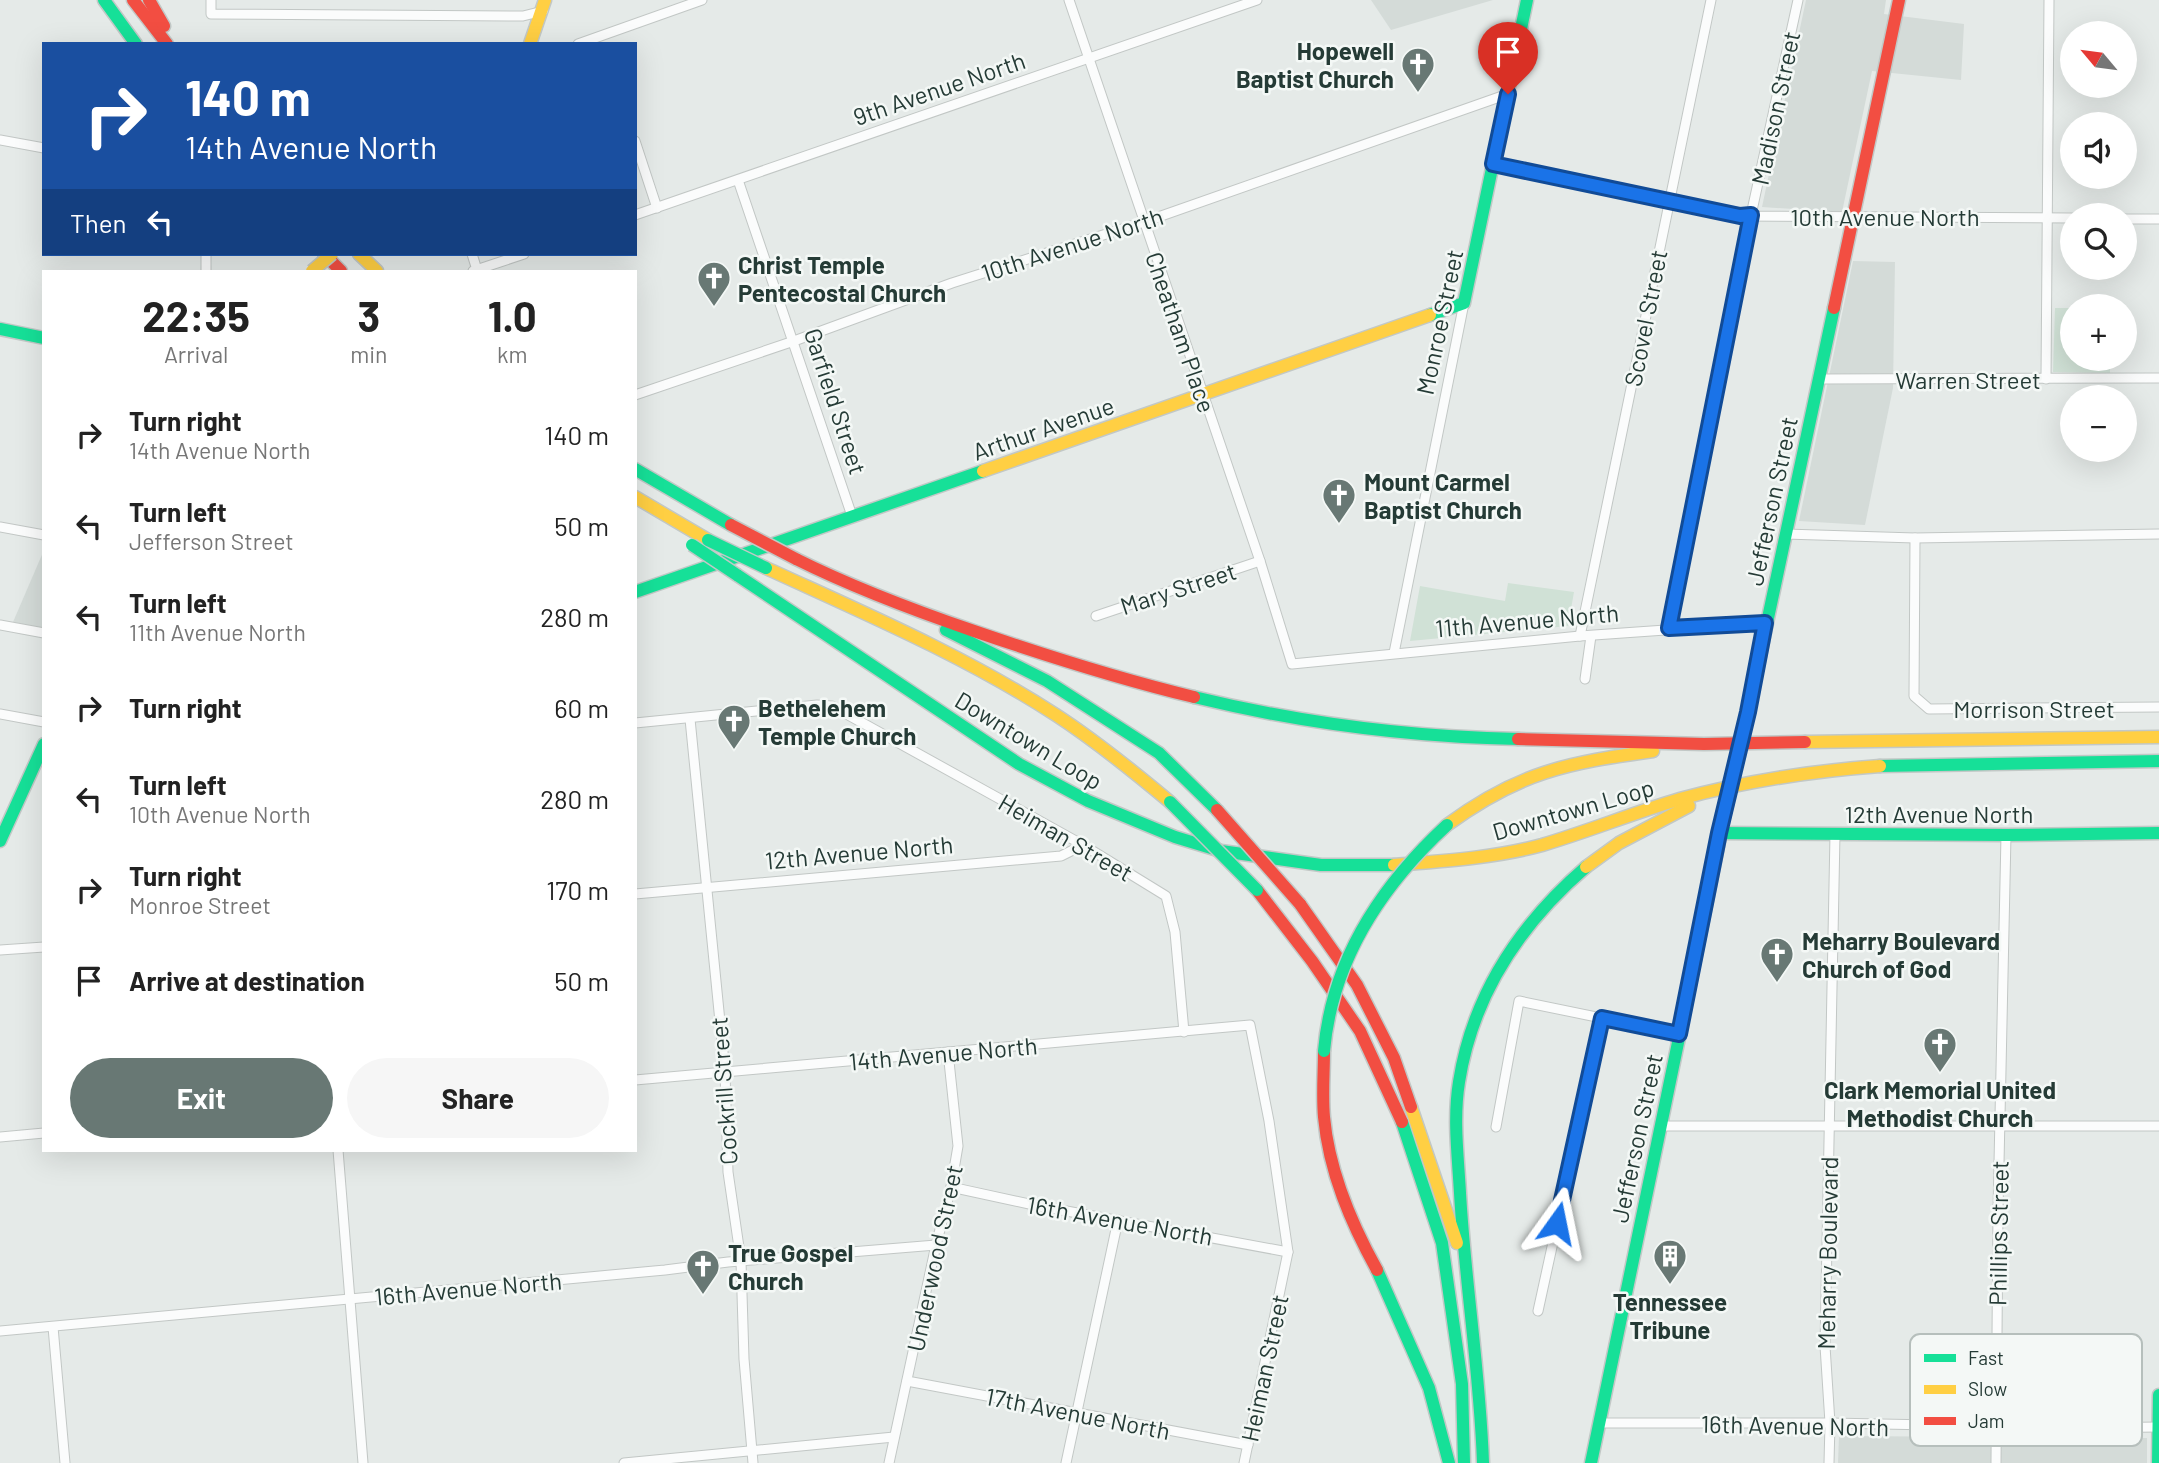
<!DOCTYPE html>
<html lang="en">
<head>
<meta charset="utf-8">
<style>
	:root { --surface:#fff; --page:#f6f6f6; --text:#222; --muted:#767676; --accent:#687874 }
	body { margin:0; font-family:Barlow,sans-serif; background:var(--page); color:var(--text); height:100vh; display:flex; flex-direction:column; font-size:26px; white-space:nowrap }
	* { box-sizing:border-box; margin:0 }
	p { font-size:23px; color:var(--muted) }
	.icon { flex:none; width:38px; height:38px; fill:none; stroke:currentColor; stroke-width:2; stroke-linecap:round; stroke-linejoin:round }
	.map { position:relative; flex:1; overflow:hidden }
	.details { position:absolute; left:42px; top:270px; width:595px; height:882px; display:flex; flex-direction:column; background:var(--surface); border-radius:0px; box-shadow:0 7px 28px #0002 }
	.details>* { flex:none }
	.hud { position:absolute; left:42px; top:42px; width:595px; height:214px; border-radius:0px; box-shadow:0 7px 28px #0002; background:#1a4fa0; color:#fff; overflow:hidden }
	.needle { width:46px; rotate:299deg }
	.controls { position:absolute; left:2060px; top:21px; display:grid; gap:14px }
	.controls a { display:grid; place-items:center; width:77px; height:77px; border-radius:50%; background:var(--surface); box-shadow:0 7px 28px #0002; font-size:35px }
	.pin { position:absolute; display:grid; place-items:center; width:60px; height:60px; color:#fff; margin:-72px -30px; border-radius:50% 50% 50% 0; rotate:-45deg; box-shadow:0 0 7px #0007 }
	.pin .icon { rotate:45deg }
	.me { position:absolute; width:77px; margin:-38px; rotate:12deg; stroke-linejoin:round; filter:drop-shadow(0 0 5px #0008) }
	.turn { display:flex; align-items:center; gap:24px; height:147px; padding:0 28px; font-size:32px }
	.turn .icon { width:91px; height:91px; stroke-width:2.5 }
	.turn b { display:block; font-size:49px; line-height:60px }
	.then { display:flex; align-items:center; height:66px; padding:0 28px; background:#0003; gap:14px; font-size:26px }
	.eta { display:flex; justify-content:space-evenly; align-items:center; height:119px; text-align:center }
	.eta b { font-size:42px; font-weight:700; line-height:49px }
	.button { display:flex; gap:14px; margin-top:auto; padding:14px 28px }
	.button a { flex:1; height:80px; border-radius:42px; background:var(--accent); color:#fff; font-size:28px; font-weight:700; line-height:80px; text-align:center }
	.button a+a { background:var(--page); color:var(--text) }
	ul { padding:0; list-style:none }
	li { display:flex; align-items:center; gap:21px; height:91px; padding:0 28px }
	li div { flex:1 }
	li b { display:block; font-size:26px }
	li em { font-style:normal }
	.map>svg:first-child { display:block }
	.built { fill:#d4dbd8 }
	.green { fill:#d0e1d6 }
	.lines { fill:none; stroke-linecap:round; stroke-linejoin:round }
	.street-casing { stroke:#c2c7c5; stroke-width:11 }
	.fast-casing { stroke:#c2c8c6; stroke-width:15 }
	.slow-casing { stroke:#c2c8c6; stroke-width:15 }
	.jam-casing { stroke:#c2c8c6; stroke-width:15 }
	.street { stroke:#fbfcfc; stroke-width:9 }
	.fast { stroke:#16e098; stroke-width:12 }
	.slow { stroke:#ffcf43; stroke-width:12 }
	.jam { stroke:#f24e42; stroke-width:12 }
	.fast-bridge-casing { stroke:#c2c8c6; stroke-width:15; stroke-linecap:butt }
	.slow-bridge-casing { stroke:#c2c8c6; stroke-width:15; stroke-linecap:butt }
	.jam-bridge-casing { stroke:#c2c8c6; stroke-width:15; stroke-linecap:butt }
	.fast-bridge { stroke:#16e098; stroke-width:12 }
	.slow-bridge { stroke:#ffcf43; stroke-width:12 }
	.jam-bridge { stroke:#f24e42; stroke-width:12 }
	.route-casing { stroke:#114b97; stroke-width:18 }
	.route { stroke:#1a73e8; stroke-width:12 }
	.labels { text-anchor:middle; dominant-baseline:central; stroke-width:5; stroke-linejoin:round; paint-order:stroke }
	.poi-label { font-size:24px; font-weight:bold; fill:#253b36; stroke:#f4f8f6; text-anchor:start }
	.street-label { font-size:24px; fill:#253b36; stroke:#f4f8f6 }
	.key { fill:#f4f8f6; stroke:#b6bfbc; stroke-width:2 }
	.key-label { font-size:19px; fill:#253b36 }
</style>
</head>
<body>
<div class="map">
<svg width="2159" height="1463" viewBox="0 0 2159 1463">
	<rect width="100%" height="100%" fill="#e5eae8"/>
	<g class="built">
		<polygon points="1371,0 1493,0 1391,30"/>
		<polygon points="1806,0 1886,0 1884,14 1964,24 1961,80 1872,71 1842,212 1762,207"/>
		<polygon points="1853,261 1895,262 1893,388 1865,525 1799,521"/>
		<polygon points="44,550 44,633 11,627 13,622"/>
		<polygon points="1839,1436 2147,1438 2147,1463 1838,1463"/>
	</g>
	<g class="green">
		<polygon points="2055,308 2072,308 2072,359 2110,359 2110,373 2053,372"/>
		<polygon points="1508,583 1574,592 1568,626 1410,641 1420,586 1505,601"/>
		<polygon points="2087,1378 2143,1378 2143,1406 2087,1407"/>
	</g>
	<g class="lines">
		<defs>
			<g id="street">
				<polyline points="211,0 211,14 523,16 543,11"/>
				<polyline points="1069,0 1260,561 1292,664 1580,636 1765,623"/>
				<polyline points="578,44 702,0"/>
				<polyline points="0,140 44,148"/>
				<polyline points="635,141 657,208"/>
				<polyline points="1493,164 1740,216 2072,218"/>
				<polyline points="738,180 852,516"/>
				<polyline points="635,215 1257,0"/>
				<polyline points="2124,219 2159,219"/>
				<polyline points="206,254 206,271"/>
				<polyline points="472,254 477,270"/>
				<polyline points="473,271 524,254"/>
				<polyline points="1819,379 2159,378"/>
				<polyline points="2046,379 2049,0"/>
				<polyline points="635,395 794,341 952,283 1144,222 1508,94"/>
				<polyline points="0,527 44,535"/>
				<polyline points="1785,534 1915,538 2159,534"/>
				<polyline points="1915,538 1914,696 1929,709 2159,707"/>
				<polyline points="1096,616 1260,561"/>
				<polyline points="0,625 44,633"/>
				<polyline points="1669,628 1751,215 1798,0"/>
				<polyline points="1580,636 1711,0"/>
				<polyline points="1394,653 1464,303"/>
				<polyline points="1585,679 1591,636"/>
				<polyline points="0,714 44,722"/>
				<polyline points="690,719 725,1072 728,1172 741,1261 744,1359 753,1463"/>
				<polyline points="635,723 817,705 832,706 1083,845 1166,896 1175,932 1184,1032"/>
				<polyline points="635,894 1061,856 1083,845"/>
				<polyline points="0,950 44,947"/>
				<polyline points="635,1080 1250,1025 1269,1121 1288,1252 1244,1463"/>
				<polyline points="1660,1126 2159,1126"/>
				<polyline points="1496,1127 1519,1001 1679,1034"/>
				<polyline points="0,1137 44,1133"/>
				<polyline points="338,1150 363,1463"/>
				<polyline points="951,1187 1034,1205 1288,1252"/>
				<polyline points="1538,1311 1602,1018"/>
				<polyline points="53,1327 65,1463"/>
				<polyline points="0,1331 665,1270 728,1262 936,1245"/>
				<polyline points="907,1381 1248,1445"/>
				<polyline points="1599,1423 1830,1423 2079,1428 2159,1427"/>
				<polyline points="624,1463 894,1437"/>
				<polyline points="889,1463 936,1245 951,1187 958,1146 948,1052"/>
				<polyline points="1066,1463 1118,1220"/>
				<polyline points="1829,1463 1830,1423 1825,1346 1835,834"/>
				<polyline points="1996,1463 1998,1210 2006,835"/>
			</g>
			<g id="fast">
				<polyline points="104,0 136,44"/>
				<polyline points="1430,315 1464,303 1527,0"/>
				<polyline points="0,329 44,338"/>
				<polyline points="635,469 731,525"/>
				<polyline points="737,575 1019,764 1088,801 1175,837 1221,851 1321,865 1394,865"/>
				<polyline points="635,592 983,471"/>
				<polyline points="946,630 1047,681 1159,753 1217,810"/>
				<path d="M1194 697C1301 723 1409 737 1518 739"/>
				<polyline points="1748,712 1834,308"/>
				<polyline points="1880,766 2159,761"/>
				<polyline points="1719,833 2006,835 2159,833"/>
				<polyline points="0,841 44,744"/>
				<polyline points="1402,1122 1442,1243 1462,1384 1464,1463"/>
				<polyline points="1377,1270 1429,1388 1449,1463"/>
				<path d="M1483 1463C1480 1372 1465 1283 1460 1193 1458 1156 1453 1119 1459 1082 1473 993 1520 924 1586 867"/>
				<polyline points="1591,1463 1680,1033"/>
				<polyline points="2158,1463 2159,1395"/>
			</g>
			<g id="slow">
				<polyline points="530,44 545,0"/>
				<polyline points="359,254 377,271"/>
				<polyline points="983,471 1430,315"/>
				<polyline points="635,497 708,540"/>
				<path d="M766 568C864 613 965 656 1056 715 1096 741 1133 771 1170 802"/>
				<polyline points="1805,742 2159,737"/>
				<path d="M1447 825C1519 772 1567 763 1653 751"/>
				<path d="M1394 865C1444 861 1494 858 1542 845 1589 831 1633 813 1680 799 1745 781 1813 771 1880 766"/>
				<polyline points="1586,867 1619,843 1689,806"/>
				<polyline points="1680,1033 1724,817"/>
				<polyline points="1411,1107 1457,1243"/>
			</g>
			<g id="jam">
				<polyline points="133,0 167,44"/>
				<polyline points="149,0 164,26"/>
				<polyline points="324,254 341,271"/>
				<polyline points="1834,308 1899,0"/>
				<path d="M796 559C854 588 913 610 974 631 1047 656 1119 679 1194 697"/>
				<polyline points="1518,739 1704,744 1805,742"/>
				<polyline points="1257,890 1312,961 1360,1031 1402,1122"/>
				<polyline points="1300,904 1357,985 1394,1058 1411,1107"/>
				<path d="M1324 1051C1324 1073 1322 1095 1324 1117 1329 1172 1351 1223 1377 1270"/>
			</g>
		</defs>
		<use href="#street" class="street-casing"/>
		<use href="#fast" class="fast-casing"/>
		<use href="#slow" class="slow-casing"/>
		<use href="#jam" class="jam-casing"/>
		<use href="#street" class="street"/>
		<use href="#fast" class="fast"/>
		<use href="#slow" class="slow"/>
		<use href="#jam" class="jam"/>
		<defs>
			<g id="fast-bridge">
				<polyline points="708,540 766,568"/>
				<polyline points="692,545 737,575"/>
				<polyline points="1170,802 1257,890"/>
				<path d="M1324 1051C1332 959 1381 886 1447 825"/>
			</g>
			<g id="slow-bridge">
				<polyline points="312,271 332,254"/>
				<polyline points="1724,817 1748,712"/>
			</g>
			<g id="jam-bridge">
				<polyline points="731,525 796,559"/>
				<polyline points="1217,810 1300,904"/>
			</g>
		</defs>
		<use href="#fast-bridge" class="fast-bridge-casing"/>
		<use href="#slow-bridge" class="slow-bridge-casing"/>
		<use href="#jam-bridge" class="jam-bridge-casing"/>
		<use href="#fast-bridge" class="fast-bridge"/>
		<use href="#slow-bridge" class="slow-bridge"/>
		<use href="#jam-bridge" class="jam-bridge"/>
	</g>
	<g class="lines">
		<defs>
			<polyline id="route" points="1508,94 1493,164 1740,216 1751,215 1669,628 1765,623 1748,712 1719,833 1679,1034 1602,1018 1557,1223"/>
		</defs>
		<use href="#route" class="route-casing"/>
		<use href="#route" class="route"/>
	</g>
	<defs>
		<symbol id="church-pin" viewBox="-11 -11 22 30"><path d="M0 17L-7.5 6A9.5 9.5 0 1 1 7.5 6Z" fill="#687874" stroke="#f4f8f6"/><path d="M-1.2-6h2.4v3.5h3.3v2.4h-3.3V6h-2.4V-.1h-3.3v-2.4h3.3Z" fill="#fff"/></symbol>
		<symbol id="building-pin" viewBox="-11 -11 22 30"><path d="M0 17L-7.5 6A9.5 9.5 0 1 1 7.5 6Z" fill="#687874" stroke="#f4f8f6"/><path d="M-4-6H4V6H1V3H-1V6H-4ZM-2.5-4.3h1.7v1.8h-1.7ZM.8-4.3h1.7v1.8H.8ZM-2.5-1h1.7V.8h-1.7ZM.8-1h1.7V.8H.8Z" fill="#fff"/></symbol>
	</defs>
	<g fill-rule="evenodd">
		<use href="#church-pin" x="1399" y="45" width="38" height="52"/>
		<use href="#church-pin" x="695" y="259" width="38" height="52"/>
		<use href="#church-pin" x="1320" y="476" width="38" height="52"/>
		<use href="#church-pin" x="715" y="702" width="38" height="52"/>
		<use href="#church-pin" x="1758" y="935" width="38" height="52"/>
		<use href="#church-pin" x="1921" y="1025" width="38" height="52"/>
		<use href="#building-pin" x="1651" y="1237" width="38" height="52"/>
		<use href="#church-pin" x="684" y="1247" width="38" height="52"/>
	</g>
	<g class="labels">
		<g class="poi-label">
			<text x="1394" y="50" text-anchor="end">Hopewell<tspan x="1394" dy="28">Baptist Church</tspan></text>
			<text x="738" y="264">Christ Temple<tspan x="738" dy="28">Pentecostal Church</tspan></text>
			<text x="1364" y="481">Mount Carmel<tspan x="1364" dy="28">Baptist Church</tspan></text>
			<text x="758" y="707">Bethelehem<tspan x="758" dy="28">Temple Church</tspan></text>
			<text x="1802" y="940">Meharry Boulevard<tspan x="1802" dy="28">Church of God</tspan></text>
			<text x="1940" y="1089" text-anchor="middle">Clark Memorial United<tspan x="1940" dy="28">Methodist Church</tspan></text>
			<text x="728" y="1252">True Gospel<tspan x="728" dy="28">Church</tspan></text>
			<text x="1670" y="1301" text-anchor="middle">Tennessee<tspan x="1670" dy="28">Tribune</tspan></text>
		</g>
		<g class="street-label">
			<text transform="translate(939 88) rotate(-19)">9th Avenue North</text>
			<text transform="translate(1775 108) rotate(-78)">Madison Street</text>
			<text x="1885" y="216">10th Avenue North</text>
			<text transform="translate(1072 244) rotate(-18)">10th Avenue North</text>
			<text transform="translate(1645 318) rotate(-79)">Scovel Street</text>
			<text transform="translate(1439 322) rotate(-78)">Monroe Street</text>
			<text transform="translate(1181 332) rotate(71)">Cheatham Place</text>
			<text x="1968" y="379">Warren Street</text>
			<text transform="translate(836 401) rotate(72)">Garfield Street</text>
			<text transform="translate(1043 428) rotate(-19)">Arthur Avenue</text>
			<text transform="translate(1771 501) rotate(-78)">Jefferson Street</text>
			<text transform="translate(1178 588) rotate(-18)">Mary Street</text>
			<text transform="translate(1527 620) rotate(-5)">11th Avenue North</text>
			<text x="2034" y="708">Morrison Street</text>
			<text transform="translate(1029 740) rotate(31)">Downtown Loop</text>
			<text transform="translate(1573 809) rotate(-16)">Downtown Loop</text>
			<text x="1939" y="813">12th Avenue North</text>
			<text transform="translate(1066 837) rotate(30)">Heiman Street</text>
			<text transform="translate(859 852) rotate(-5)">12th Avenue North</text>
			<text transform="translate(943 1053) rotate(-5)">14th Avenue North</text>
			<text transform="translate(723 1091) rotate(-94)">Cockrill Street</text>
			<text transform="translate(1636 1138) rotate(-78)">Jefferson Street</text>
			<text transform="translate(1120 1220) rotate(10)">16th Avenue North</text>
			<text transform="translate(1998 1233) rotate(-89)">Phillips Street</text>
			<text transform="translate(1827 1253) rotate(-89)">Meharry Boulevard</text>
			<text transform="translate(934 1258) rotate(-78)">Underwood Street</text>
			<text transform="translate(468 1288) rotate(-5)">16th Avenue North</text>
			<text transform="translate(1264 1368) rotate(-78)">Heiman Street</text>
			<text transform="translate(1078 1413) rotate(11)">17th Avenue North</text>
			<text transform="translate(1795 1425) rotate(1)">16th Avenue North</text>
		</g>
	</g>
	<rect x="1910" y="1334" width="232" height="112" rx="10" class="key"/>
	<rect x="1924" y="1354" width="32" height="8" fill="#16e098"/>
	<rect x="1924" y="1385" width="32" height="9" fill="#ffcf43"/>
	<rect x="1924" y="1417" width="32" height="8" fill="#f24e42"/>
	<g class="key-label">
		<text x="1968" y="1365">Fast</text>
		<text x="1968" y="1396">Slow</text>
		<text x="1968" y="1428">Jam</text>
	</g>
</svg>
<div class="controls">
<a><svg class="needle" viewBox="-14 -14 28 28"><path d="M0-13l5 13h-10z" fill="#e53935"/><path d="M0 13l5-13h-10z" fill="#767676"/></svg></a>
<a><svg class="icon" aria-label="sound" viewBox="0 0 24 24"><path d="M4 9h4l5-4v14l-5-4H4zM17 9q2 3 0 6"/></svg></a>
<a><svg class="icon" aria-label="search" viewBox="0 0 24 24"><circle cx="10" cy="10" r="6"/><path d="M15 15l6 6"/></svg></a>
<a>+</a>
<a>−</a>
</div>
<div class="pin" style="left:1508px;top:94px;background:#d93025"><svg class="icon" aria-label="arrive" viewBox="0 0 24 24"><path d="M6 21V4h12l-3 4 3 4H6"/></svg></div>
<svg class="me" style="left:1557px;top:1223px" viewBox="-20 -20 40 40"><path d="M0-17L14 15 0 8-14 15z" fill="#1a73e8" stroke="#fff" stroke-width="4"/></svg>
<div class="hud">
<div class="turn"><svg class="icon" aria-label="right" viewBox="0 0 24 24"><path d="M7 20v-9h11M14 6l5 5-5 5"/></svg><div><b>140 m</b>14th Avenue North</div></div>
<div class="then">Then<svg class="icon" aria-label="left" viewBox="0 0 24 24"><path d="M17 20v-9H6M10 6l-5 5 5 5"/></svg></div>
</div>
<section class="details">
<div class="eta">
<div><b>22:35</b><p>Arrival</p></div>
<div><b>3</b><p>min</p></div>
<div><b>1.0</b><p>km</p></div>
</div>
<ul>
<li><svg class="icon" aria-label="right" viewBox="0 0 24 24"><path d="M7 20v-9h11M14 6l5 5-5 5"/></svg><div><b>Turn right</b><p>14th Avenue North</p></div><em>140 m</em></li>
<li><svg class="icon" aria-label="left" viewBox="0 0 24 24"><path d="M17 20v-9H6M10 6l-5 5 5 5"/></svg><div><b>Turn left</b><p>Jefferson Street</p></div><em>50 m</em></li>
<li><svg class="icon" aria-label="left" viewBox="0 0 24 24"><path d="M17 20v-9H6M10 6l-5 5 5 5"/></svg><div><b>Turn left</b><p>11th Avenue North</p></div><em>280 m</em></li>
<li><svg class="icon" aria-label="right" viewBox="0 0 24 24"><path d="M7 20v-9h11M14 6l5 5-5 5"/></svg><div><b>Turn right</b></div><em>60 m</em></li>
<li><svg class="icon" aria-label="left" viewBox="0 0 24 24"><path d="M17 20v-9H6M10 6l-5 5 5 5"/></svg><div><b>Turn left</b><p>10th Avenue North</p></div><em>280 m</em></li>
<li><svg class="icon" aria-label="right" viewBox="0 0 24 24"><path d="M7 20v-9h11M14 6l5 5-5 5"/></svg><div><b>Turn right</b><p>Monroe Street</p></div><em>170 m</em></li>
<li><svg class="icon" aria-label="arrive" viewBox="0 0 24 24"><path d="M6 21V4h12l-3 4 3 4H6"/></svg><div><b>Arrive at destination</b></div><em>50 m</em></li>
</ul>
<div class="button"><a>Exit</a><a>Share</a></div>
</section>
</div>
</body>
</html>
